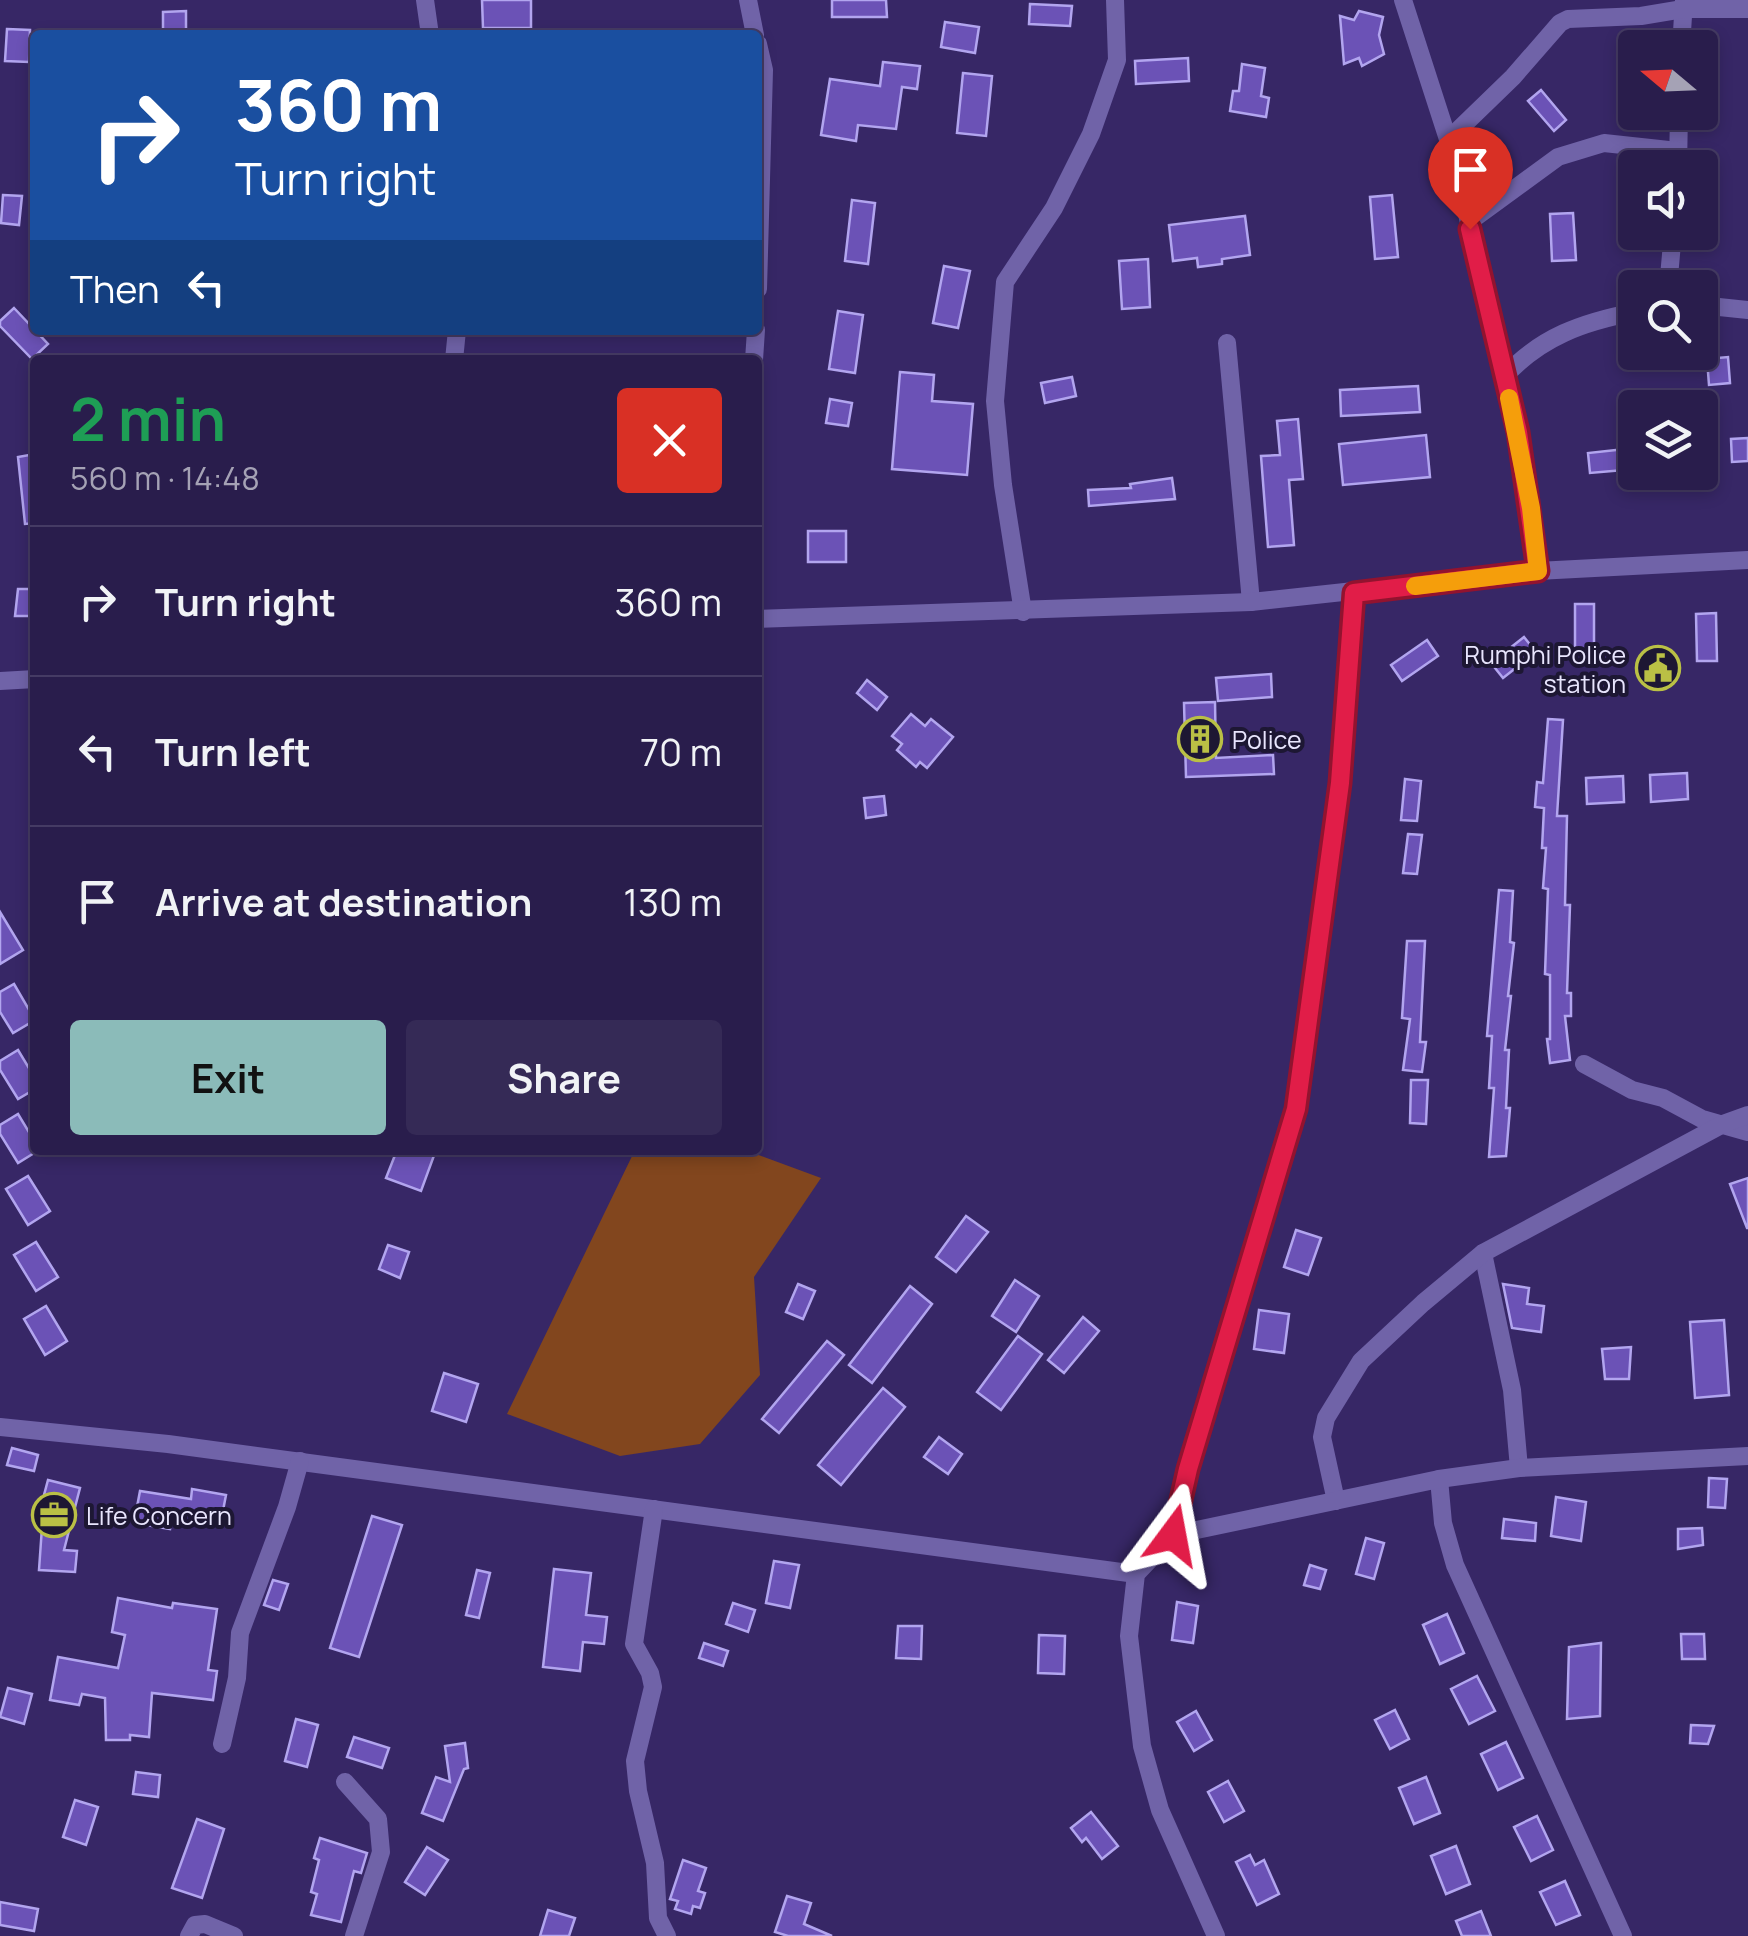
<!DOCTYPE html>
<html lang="en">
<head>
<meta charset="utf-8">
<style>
	:root { --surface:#291d4c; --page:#352a56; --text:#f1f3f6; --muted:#a5a2b5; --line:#453b64; --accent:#8bbbb9 }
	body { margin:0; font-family:Manrope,sans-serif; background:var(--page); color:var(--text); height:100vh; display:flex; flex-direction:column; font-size:38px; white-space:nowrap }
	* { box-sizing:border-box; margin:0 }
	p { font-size:32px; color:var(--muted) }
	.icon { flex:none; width:55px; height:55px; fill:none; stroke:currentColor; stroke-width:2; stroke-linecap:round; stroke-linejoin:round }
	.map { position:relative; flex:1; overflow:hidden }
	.details { position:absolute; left:30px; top:355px; width:732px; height:800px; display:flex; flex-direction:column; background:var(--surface); border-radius:10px; box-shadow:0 5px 15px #0003,0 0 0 2px var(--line) }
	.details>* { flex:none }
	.hud { position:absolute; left:30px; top:30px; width:732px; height:305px; border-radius:10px; box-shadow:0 5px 15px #0003,0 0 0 2px var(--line); background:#1a4fa0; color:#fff; overflow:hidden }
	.needle { width:65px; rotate:289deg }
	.controls { position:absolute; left:1618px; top:30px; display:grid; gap:20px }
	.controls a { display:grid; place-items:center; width:100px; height:100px; border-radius:10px; background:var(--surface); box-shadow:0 5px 15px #0003,0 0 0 2px var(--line); font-size:50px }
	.pin { position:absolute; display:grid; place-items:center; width:85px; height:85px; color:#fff; margin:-102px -42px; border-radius:50% 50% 50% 0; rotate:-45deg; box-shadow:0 0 10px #0007 }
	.pin .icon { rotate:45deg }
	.me { position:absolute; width:110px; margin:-55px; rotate:13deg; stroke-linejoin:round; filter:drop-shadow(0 0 8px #0008) }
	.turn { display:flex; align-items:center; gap:35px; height:210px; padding:0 40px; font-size:45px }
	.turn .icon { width:130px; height:130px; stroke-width:2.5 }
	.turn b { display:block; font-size:70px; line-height:85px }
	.then { display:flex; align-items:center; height:95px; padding:0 40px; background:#0003; gap:20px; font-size:38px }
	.round { display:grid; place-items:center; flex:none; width:105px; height:105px; border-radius:10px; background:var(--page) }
	.overview { display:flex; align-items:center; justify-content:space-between; height:170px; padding:0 40px }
	h1 { font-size:60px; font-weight:700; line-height:75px; color:#1e9e55 }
	.button { display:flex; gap:20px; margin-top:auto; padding:20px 40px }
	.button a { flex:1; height:115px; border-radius:10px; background:var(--accent); color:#111; font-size:40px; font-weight:700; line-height:115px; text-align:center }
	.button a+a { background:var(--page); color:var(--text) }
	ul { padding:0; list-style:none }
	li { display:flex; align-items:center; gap:30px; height:150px; padding:0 40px; border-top:2px solid var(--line) }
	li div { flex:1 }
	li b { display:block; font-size:38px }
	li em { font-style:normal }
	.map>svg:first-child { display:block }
	.green { fill:#82461e }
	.building { fill:#6b52b6; stroke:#b2a5ef; stroke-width:2.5 }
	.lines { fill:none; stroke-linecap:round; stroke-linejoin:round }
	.minor { stroke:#7063a8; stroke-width:18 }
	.route-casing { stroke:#92132f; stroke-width:25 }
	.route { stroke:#e11d48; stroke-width:18 }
	.slow { stroke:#f59e0b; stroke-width:18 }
	.labels { text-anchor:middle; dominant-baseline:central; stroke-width:8; stroke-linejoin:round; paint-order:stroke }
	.poi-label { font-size:25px; fill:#e8e5fd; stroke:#1d1733; text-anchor:start }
</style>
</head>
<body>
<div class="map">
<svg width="1748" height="1936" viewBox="0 0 1748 1936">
	<rect width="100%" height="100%" fill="#372766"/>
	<polygon class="green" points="635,1150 745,1150 821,1178 754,1277 760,1375 700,1444 620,1456 507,1414"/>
	<g class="building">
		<polygon points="482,0 531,0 531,28 483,28"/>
		<polygon points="832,0 886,0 887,17 832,17"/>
		<polygon points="1030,4 1072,6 1070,26 1029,24"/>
		<polygon points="186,11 186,35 163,35 163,12"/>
		<polygon points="1359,11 1383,17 1379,35 1384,54 1362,66 1359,58 1344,64 1340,16 1354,20"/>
		<polygon points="945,22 979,27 975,53 941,47"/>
		<polygon points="7,29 30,30 29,62 5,61"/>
		<polygon points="1188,58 1189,81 1136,84 1135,61"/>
		<polygon points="883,62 920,66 917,89 902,87 896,129 858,125 856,141 821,135 830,79 880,86"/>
		<polygon points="1242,64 1265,68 1261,96 1269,98 1266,117 1230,111 1233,91 1239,91"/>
		<polygon points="963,73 992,76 986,136 957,133"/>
		<polygon points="1541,90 1566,120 1554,131 1528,101"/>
		<polygon points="3,195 22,196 19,225 1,223"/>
		<polygon points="1392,195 1398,257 1375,259 1370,197"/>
		<polygon points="852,200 875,203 868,264 845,261"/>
		<polygon points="1573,213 1576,260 1552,261 1550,214"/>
		<polygon points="1245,216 1250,255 1222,259 1222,264 1198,267 1197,258 1173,261 1169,225"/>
		<polygon points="1148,259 1150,307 1122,309 1119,261"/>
		<polygon points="944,266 970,271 958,328 933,323"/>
		<polygon points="14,308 48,344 32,359 0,326 0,321"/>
		<polygon points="838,311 863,315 855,373 829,369"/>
		<polygon points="1728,357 1730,383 1709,385 1707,359"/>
		<polygon points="900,372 934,375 932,401 973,404 967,475 892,469"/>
		<polygon points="1072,377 1076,396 1045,403 1041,383"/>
		<polygon points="1418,386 1420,412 1341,416 1340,390"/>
		<polygon points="830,399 852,403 848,426 826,423"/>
		<polygon points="1298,419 1303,479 1289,480 1294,545 1268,547 1261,456 1280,455 1277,421"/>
		<polygon points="1426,435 1430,477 1343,485 1339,444"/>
		<polygon points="1748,438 1748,461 1732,462 1731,439"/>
		<polygon points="1635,448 1635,469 1590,473 1588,453"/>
		<polygon points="35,454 35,523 25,524 18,457"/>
		<polygon points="1172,478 1175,499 1089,506 1088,490 1131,488 1130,484"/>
		<rect x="808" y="531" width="38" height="31"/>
		<polygon points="18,589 35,589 35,616 15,616"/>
		<rect x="1575" y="604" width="19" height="46"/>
		<polygon points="1716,613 1717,661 1697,661 1696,614"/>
		<polygon points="1524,637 1536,652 1503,678 1491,663"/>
		<polygon points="1427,640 1438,656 1402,681 1391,665"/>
		<polygon points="1271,674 1272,697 1218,701 1216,678"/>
		<polygon points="867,680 887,697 877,710 857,693"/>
		<polygon points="1215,702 1216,758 1273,755 1274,774 1186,777 1184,703"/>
		<polygon points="911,714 925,726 931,719 953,737 927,768 920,762 916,767 897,750 902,744 892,736"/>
		<polygon points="1548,719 1563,720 1557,816 1567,816 1565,905 1570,905 1567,993 1571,993 1571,1016 1565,1016 1570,1060 1550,1063 1547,1039 1550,1039 1550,975 1545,974 1548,889 1543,888 1546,848 1542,848 1544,808 1535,807 1537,782 1543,783"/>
		<polygon points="1687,773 1688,799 1651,802 1650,775"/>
		<polygon points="1623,776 1624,802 1587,804 1586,778"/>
		<polygon points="1405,779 1421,781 1417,821 1401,820"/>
		<polygon points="884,796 886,815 866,818 864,798"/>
		<polygon points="1408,834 1422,835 1417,874 1403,873"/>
		<polygon points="1499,890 1513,891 1510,942 1514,943 1508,996 1511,996 1505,1050 1509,1050 1506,1108 1510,1108 1506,1156 1489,1157 1494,1088 1489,1088 1492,1036 1487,1036"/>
		<polygon points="0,912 23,950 0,964"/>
		<polygon points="1407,941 1425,941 1420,1042 1426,1042 1422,1072 1403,1070 1410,1019 1402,1018"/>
		<polygon points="14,984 35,1020 13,1033 0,1012 0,992"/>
		<polygon points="18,1050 35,1078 35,1089 18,1099 0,1070 0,1061"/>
		<polygon points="1411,1080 1428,1080 1426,1124 1410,1123"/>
		<polygon points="18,1114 35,1142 35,1150 39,1150 18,1163 0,1134 0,1125"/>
		<polygon points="397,1150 436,1150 421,1191 386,1178"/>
		<polygon points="28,1176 50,1211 28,1225 6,1189"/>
		<polygon points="1748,1178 1748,1228 1747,1228 1730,1184"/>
		<polygon points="966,1216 988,1232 956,1272 936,1257"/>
		<polygon points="1296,1230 1321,1238 1308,1275 1284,1267"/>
		<polygon points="36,1242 58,1277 36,1291 14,1255"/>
		<polygon points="388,1245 409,1252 400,1278 379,1269"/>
		<polygon points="1015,1280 1039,1296 1016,1332 992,1316"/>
		<polygon points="798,1284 815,1291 803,1319 786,1312"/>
		<polygon points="1503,1284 1529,1288 1527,1304 1544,1306 1541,1332 1512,1328"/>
		<polygon points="910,1286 932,1304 872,1383 849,1365"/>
		<polygon points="46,1306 67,1341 45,1355 24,1319"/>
		<polygon points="1259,1310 1289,1314 1284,1353 1254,1349"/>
		<polygon points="1083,1317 1099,1331 1064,1373 1048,1360"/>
		<polygon points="1724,1320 1729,1395 1695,1398 1690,1322"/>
		<polygon points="1018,1336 1042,1354 1001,1410 977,1392"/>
		<polygon points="827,1341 844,1355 779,1433 762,1419"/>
		<polygon points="1631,1347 1629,1379 1605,1379 1602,1349"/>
		<polygon points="444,1373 478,1384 466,1422 432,1411"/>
		<polygon points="883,1388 905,1407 841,1485 818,1465"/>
		<polygon points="939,1437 962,1454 948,1474 924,1457"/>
		<polygon points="12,1448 38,1455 34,1471 7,1465"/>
		<polygon points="1709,1478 1727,1479 1725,1508 1708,1507"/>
		<polygon points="48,1480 80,1488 64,1550 77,1551 75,1572 39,1570 42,1527 36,1525"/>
		<polygon points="192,1489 226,1495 221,1521 172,1513 170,1529 134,1523 140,1491 191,1499"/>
		<polygon points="1556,1497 1586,1502 1581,1541 1551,1536"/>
		<polygon points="372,1516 402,1525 359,1657 330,1648"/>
		<polygon points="1504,1519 1536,1523 1535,1541 1502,1538"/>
		<polygon points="1702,1528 1703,1545 1678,1549 1678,1529"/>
		<polygon points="1366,1538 1384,1543 1374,1579 1356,1574"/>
		<polygon points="774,1561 799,1565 790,1608 766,1603"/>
		<polygon points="1310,1565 1326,1570 1320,1589 1304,1585"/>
		<polygon points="554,1569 591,1573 586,1615 607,1617 604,1644 583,1642 580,1671 543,1667"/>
		<polygon points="477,1570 490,1573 479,1618 466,1615"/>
		<polygon points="273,1580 288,1584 279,1610 264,1605"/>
		<polygon points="118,1598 172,1608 173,1603 217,1609 208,1670 217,1671 213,1700 152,1693 149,1737 130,1735 130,1740 106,1740 105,1698 82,1694 79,1705 50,1700 58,1657 118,1668 125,1635 112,1632"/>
		<polygon points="1177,1602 1198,1606 1193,1643 1172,1640"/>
		<polygon points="733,1603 755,1610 748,1632 726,1624"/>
		<polygon points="1447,1614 1464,1653 1440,1664 1423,1625"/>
		<polygon points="898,1626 922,1626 921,1659 896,1658"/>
		<polygon points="1681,1634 1704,1634 1705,1659 1682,1659"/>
		<polygon points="1039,1635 1065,1636 1064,1674 1038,1673"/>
		<polygon points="704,1643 728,1651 723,1666 699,1658"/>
		<polygon points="1601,1643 1600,1716 1567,1719 1569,1647"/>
		<polygon points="1477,1676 1495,1711 1469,1724 1451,1689"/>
		<polygon points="8,1688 32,1694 24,1724 0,1717"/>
		<polygon points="1395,1710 1409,1739 1390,1749 1375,1720"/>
		<polygon points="1196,1711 1212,1740 1194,1751 1177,1722"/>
		<polygon points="296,1719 318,1725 307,1767 285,1761"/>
		<polygon points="1691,1725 1714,1726 1708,1744 1690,1743"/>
		<polygon points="354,1737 389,1748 382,1768 347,1757"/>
		<polygon points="1506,1742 1523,1778 1498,1790 1481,1754"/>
		<polygon points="465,1743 468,1768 464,1769 443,1821 422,1813 436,1777 450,1782 445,1746"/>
		<polygon points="136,1772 160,1775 158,1797 133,1794"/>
		<polygon points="1426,1777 1440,1813 1414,1824 1399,1788"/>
		<polygon points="1228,1781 1244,1811 1224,1822 1208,1792"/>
		<polygon points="75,1800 98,1807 86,1845 63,1837"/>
		<polygon points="1091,1812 1118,1846 1102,1859 1086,1838 1082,1842 1071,1828"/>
		<polygon points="1537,1816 1553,1850 1531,1861 1514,1827"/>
		<polygon points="197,1819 224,1829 202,1898 172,1888"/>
		<polygon points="320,1838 367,1853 361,1873 354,1871 341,1922 311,1915 317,1894 311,1892 319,1860 314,1858"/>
		<polygon points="1456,1846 1470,1884 1446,1894 1431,1856"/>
		<polygon points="427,1847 448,1860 425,1895 405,1882"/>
		<polygon points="1250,1855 1255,1865 1264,1860 1279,1894 1257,1905 1236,1862"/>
		<polygon points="683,1860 706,1868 698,1891 705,1893 700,1908 693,1906 691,1914 675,1909 678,1901 670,1899"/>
		<polygon points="1565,1881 1580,1915 1556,1925 1540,1892"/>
		<polygon points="787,1896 811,1903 804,1924 832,1936 788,1936 775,1932"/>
		<polygon points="0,1902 38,1909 34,1931 0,1925"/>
		<polygon points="548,1910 575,1918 569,1936 540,1936"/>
		<polygon points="1481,1911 1491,1936 1462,1936 1456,1921"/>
	</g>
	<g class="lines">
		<g class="minor">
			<polyline points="425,0 430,35"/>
			<polyline points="748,0 755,35"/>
			<polyline points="1403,0 1455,161 1504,377"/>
			<polyline points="758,44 764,70 758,289"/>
			<polyline points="1681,48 1684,0"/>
			<polyline points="1449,139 1513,77 1560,23 1568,19 1641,16 1683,9 1748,9"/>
			<polyline points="1678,168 1679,112"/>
			<polyline points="1469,222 1558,157 1604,143 1678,151"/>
			<polyline points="1668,288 1673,232"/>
			<polyline points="1700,305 1748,310"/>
			<polyline points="1227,343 1251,602"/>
			<polyline points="454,360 457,330"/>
			<polyline points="754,360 756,330"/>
			<path d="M1537 571 1518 432 1504 377C1540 337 1583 322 1635 312"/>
			<polyline points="1023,612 1003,485 995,401 1005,282 1054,208 1091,134 1117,60 1115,0"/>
			<polyline points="758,619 1251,602 1537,571 1748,560"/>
			<polyline points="0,681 35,679"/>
			<polyline points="1584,1064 1632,1090 1663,1098 1702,1119 1748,1132"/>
			<polyline points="1483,1253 1512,1390 1519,1468"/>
			<polyline points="0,1427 168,1444 1136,1574"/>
			<polyline points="1439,1479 1443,1523 1455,1565 1623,1936"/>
			<polyline points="1336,1501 1322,1437 1326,1418 1361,1361 1423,1303 1483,1253 1723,1124 1748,1115"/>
			<polyline points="654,1509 634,1644 650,1673 653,1687 635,1761 638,1791 655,1863 658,1918 667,1936"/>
			<polyline points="1173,1535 1439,1479 1519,1468 1748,1456"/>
			<polyline points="222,1744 237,1678 240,1633 287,1507 300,1461"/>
			<polyline points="345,1782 378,1819 381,1852 354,1936"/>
			<polyline points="189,1936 195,1925 205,1924 234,1936"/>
			<polyline points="1216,1936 1160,1810 1142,1746 1129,1636 1136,1574 1173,1535 1188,1469 1296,1109 1340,783 1353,593"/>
		</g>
	</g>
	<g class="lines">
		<defs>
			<polyline id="route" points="1173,1535 1188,1469 1296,1109 1340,783 1354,593 1538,571 1518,432 1470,229"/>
		</defs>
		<use href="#route" class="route-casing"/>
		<use href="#route" class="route"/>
		<polyline class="slow" points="1415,586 1538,571 1531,508 1509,398"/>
	</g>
	<defs>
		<symbol id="civic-ring" viewBox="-11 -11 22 22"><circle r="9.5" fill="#1d1733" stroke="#bac045" stroke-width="1.5"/><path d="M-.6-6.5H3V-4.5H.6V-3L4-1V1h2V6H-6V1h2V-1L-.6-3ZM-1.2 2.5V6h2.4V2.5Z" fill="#bac045"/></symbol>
		<symbol id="building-ring" viewBox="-11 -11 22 22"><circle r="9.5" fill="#1d1733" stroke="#bac045" stroke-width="1.5"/><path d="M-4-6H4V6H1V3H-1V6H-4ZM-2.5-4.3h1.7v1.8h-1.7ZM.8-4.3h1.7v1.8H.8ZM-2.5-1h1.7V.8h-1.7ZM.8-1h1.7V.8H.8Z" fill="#bac045"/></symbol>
		<symbol id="office-ring" viewBox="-11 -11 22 22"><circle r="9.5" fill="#1d1733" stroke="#bac045" stroke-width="1.5"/><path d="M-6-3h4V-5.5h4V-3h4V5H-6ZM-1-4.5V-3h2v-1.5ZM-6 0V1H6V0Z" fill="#bac045"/></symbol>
	</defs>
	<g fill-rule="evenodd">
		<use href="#civic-ring" x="1633" y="643" width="50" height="50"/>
		<use href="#building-ring" x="1175" y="714" width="50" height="50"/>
		<use href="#office-ring" x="29" y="1490" width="50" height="50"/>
	</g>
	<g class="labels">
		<g class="poi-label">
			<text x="1626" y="654" text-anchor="end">Rumphi Police<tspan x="1626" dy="29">station</tspan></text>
			<text x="1232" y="739">Police</text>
			<text x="86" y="1515">Life Concern</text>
		</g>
	</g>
</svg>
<div class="controls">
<a><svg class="needle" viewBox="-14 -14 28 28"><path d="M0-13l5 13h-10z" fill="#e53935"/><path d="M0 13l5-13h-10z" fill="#a5a2b5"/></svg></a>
<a><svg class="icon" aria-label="sound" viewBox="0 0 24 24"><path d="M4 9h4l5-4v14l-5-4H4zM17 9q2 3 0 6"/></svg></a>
<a><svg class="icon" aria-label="search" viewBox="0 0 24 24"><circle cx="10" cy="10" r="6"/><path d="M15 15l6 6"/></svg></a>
<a><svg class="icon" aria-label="layers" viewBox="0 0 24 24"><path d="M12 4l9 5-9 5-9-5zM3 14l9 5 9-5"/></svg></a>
</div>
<div class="pin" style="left:1470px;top:229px;background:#d93025"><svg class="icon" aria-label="arrive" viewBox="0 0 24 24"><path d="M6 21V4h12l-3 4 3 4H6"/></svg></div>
<svg class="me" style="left:1173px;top:1535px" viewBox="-20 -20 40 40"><path d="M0-17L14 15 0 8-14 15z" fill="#e11d48" stroke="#fff" stroke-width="4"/></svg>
<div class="hud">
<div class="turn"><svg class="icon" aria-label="right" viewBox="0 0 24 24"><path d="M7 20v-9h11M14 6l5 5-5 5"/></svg><div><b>360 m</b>Turn right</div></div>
<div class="then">Then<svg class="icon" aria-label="left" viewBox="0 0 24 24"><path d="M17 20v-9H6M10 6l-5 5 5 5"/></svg></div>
</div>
<section class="details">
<div class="overview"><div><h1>2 min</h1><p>560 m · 14:48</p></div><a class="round" style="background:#d93025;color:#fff"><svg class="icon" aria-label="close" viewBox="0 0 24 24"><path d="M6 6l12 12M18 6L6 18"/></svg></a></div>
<ul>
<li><svg class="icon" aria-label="right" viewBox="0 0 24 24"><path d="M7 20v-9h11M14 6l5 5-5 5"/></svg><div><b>Turn right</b></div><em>360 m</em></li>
<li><svg class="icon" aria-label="left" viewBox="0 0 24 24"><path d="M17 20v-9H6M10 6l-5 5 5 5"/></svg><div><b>Turn left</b></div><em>70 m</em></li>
<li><svg class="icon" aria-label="arrive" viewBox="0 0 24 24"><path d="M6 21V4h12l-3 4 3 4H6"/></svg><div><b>Arrive at destination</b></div><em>130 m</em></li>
</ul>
<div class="button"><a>Exit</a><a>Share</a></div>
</section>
</div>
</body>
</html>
